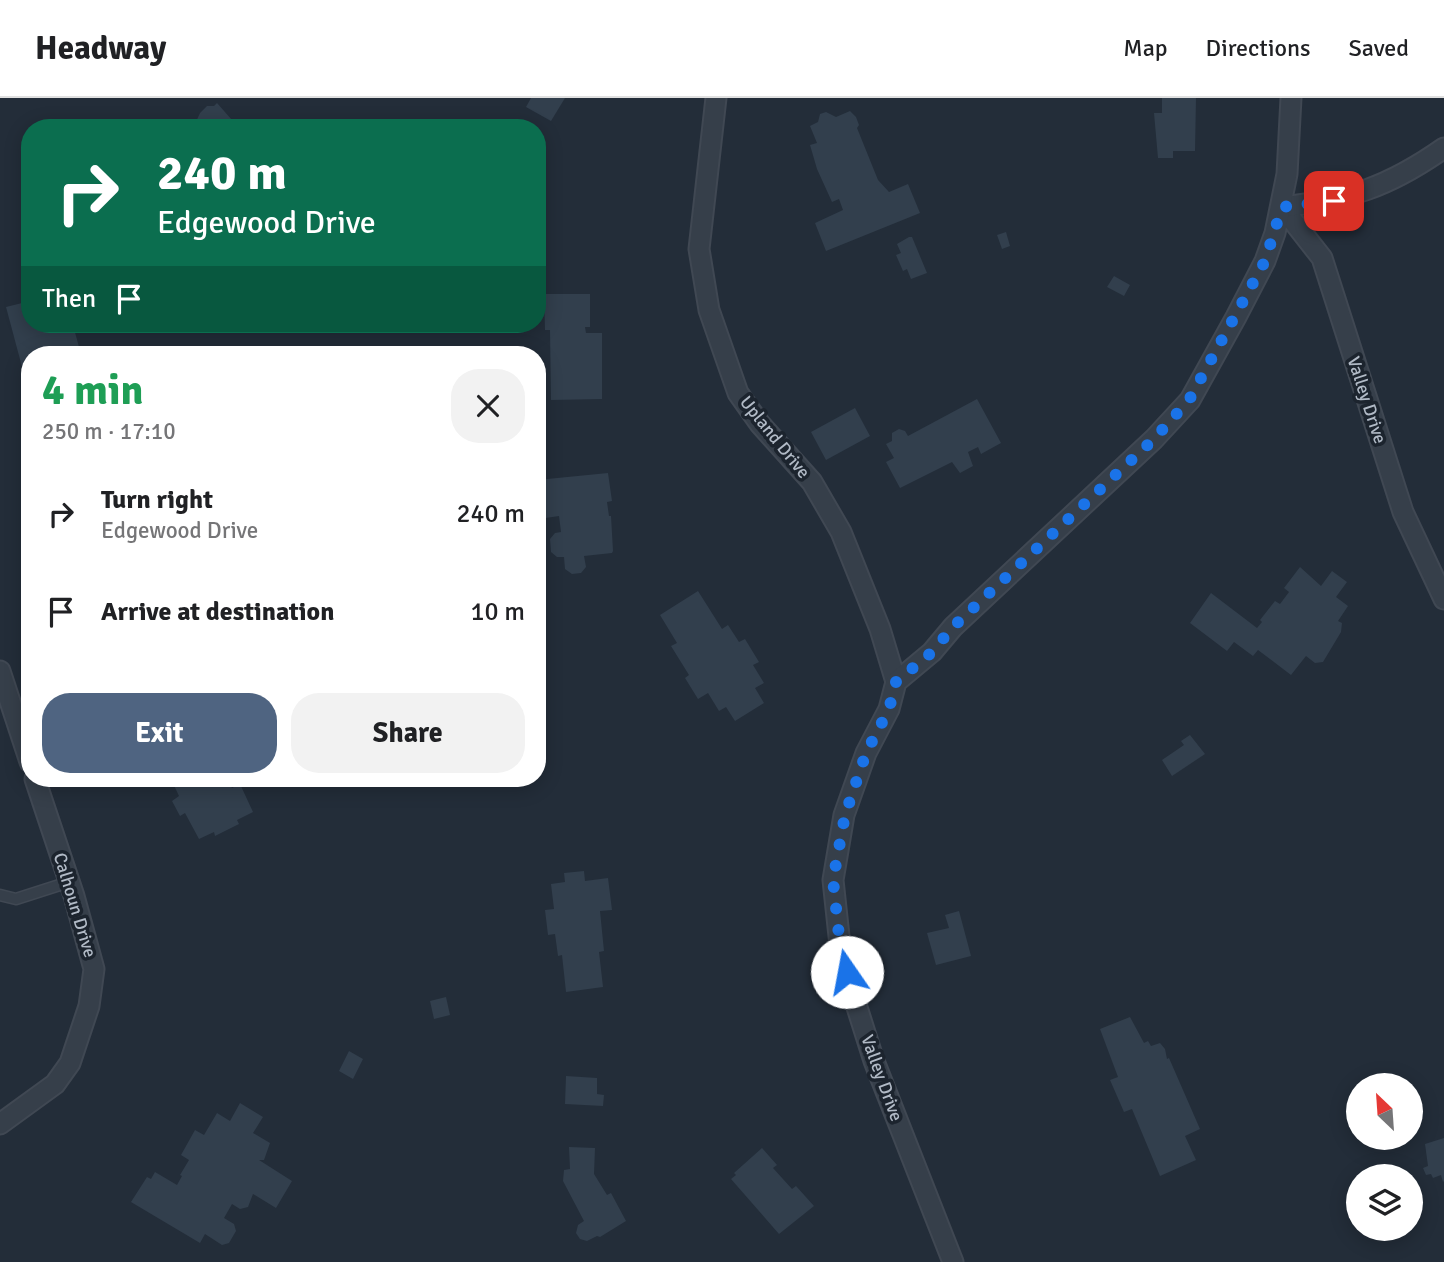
<!DOCTYPE html>
<html lang="en">
<head>
<meta charset="utf-8">
<style>
	:root { --surface:#fff; --page:#f2f2f2; --text:#202124; --muted:#757577; --line:#e0e0e0; --accent:#4f6481 }
	body { margin:0; font-family:Signika,sans-serif; background:var(--page); color:var(--text); height:100vh; display:flex; flex-direction:column; font-size:26px; white-space:nowrap }
	* { box-sizing:border-box; margin:0 }
	p { font-size:23px; color:var(--muted) }
	.icon { flex:none; width:38px; height:38px; fill:none; stroke:currentColor; stroke-width:2; stroke-linecap:round; stroke-linejoin:round }
	.map { position:relative; flex:1; overflow:hidden }
	.drawer { position:absolute; left:21px; top:248px; width:525px; height:441px; display:flex; flex-direction:column; background:var(--surface); border-radius:28px; box-shadow:0 4px 18px #0003 }
	.drawer>* { flex:none }
	.guide { position:absolute; left:21px; top:21px; width:525px; height:214px; border-radius:28px; box-shadow:0 4px 18px #0003; background:#0b6e4f; color:#fff; overflow:hidden }
	.needle { width:46px; rotate:335deg }
	.tools { position:absolute; left:1346px; top:975px; display:grid; gap:14px }
	.tools a { display:grid; place-items:center; width:77px; height:77px; border-radius:50%; background:var(--surface); box-shadow:0 4px 18px #0003; font-size:35px }
	.pin { position:absolute; display:grid; place-items:center; width:60px; height:60px; color:#fff; margin:-30px; border-radius:14px; box-shadow:0 4px 10px #0006 }
	.me { position:absolute; width:77px; margin:-38px; rotate:348deg; stroke-linejoin:round; filter:drop-shadow(0 0 5px #0008) }
	.turn { display:flex; align-items:center; gap:24px; height:147px; padding:0 21px; font-size:32px }
	.turn .icon { width:91px; height:91px; stroke-width:2.5 }
	.turn b { display:block; font-size:49px; line-height:60px }
	.then { display:flex; align-items:center; height:66px; padding:0 21px; background:#0003; gap:14px; font-size:26px }
	.round { display:grid; place-items:center; flex:none; width:74px; height:74px; border-radius:28px; background:var(--page) }
	.summary { display:flex; align-items:center; justify-content:space-between; height:119px; padding:0 21px }
	h1 { font-size:42px; font-weight:700; line-height:52px; color:#1e9e55 }
	.cta { display:flex; gap:14px; margin-top:auto; padding:14px 21px }
	.cta a { flex:1; height:80px; border-radius:28px; background:var(--accent); color:#fff; font-size:28px; font-weight:700; line-height:80px; text-align:center }
	.cta a+a { background:var(--page); color:var(--text) }
	ul { padding:0; list-style:none }
	li { display:flex; align-items:center; gap:21px; height:98px; padding:0 21px }
	li div { flex:1 }
	li b { display:block; font-size:26px }
	li em { font-style:normal }
	header { display:flex; align-items:center; gap:42px; box-sizing:border-box; height:98px; padding:0 35px; background:var(--surface); border-bottom:2px solid var(--line) }
	header strong { font-size:33px }
	nav { display:flex; gap:38px; margin-inline-start:auto; font-size:24px }
	.map>svg:first-child { display:block }
	.building { fill:#323f4d }
	.lines { fill:none; stroke-linecap:round; stroke-linejoin:round }
	.service-casing { stroke:#404853; stroke-width:13 }
	.minor-casing { stroke:#404853; stroke-width:23 }
	.service { stroke:#363f4a; stroke-width:10 }
	.minor { stroke:#363f4a; stroke-width:19 }
	.route { stroke:#1a73e8; stroke-width:12; stroke-dasharray:0 21.6 }
	.labels { text-anchor:middle; dominant-baseline:central; stroke-width:7; stroke-linejoin:round; paint-order:stroke }
	.street-label { font-size:18px; fill:#b1bac6; stroke:#1c242e }
</style>
</head>
<body>
<header>
<strong>Headway</strong>
<nav><a>Map</a><a>Directions</a><a>Saved</a></nav>
</header>
<div class="map">
<svg width="1444" height="1164" viewBox="0 0 1444 1164">
	<rect width="100%" height="100%" fill="#232d39"/>
	<g class="building">
		<polygon points="531,0 565,0 551,23 526,9"/>
		<polygon points="1162,0 1196,0 1195,53 1173,53 1173,60 1158,60 1154,15 1162,15"/>
		<polygon points="217,5 239,30 181,30 191,25 194,28 200,15 207,8 214,8"/>
		<polygon points="850,13 856,19 859,27 857,30 878,82 889,94 908,86 920,115 826,153 815,125 843,112 839,101 832,104 817,71 810,47 817,45 810,28 818,24 820,16 826,14 836,19"/>
		<polygon points="1006,134 1010,148 1002,151 997,137"/>
		<polygon points="909,139 912,139 927,175 911,181 907,171 903,173 896,157 901,155 897,146"/>
		<polygon points="1114,178 1130,187 1124,198 1107,189"/>
		<polygon points="30,195 30,226 56,226 57,231 73,227 79,249 74,251 75,257 30,257 29,295 6,209 26,204 24,197"/>
		<polygon points="544,196 590,196 590,229 585,229 586,235 602,235 602,301 551,302 550,232 545,232"/>
		<polygon points="977,301 1001,345 981,356 978,349 968,354 973,368 960,375 952,364 900,390 886,364 894,360 886,346 892,343 892,335 899,331 905,333 908,338"/>
		<polygon points="855,310 870,338 826,362 811,334"/>
		<polygon points="608,375 612,403 607,404 609,418 611,418 613,453 612,455 584,458 586,469 581,475 572,476 565,471 564,459 557,459 551,454 550,441 555,435 561,434 559,418 539,421 537,382"/>
		<polygon points="1300,469 1321,488 1332,473 1347,484 1336,499 1348,508 1338,523 1342,525 1341,534 1323,564 1315,565 1306,558 1291,577 1258,552 1253,558 1234,544 1227,553 1190,525 1211,495 1257,530 1262,524 1260,522 1275,503 1280,506 1289,494 1284,490"/>
		<polygon points="698,493 722,531 728,527 739,544 745,541 759,564 753,567 764,585 755,590 764,605 735,623 726,609 719,613 708,595 698,601 685,580 689,577 671,548 677,545 660,517"/>
		<polygon points="1190,637 1205,656 1172,678 1162,662 1184,647 1181,643"/>
		<polygon points="171,681 227,681 232,690 240,686 253,714 237,722 239,726 215,738 214,734 199,741 185,715 180,718 172,703 179,698"/>
		<polygon points="584,773 585,783 608,780 612,812 600,813 604,853 599,854 603,889 566,894 562,857 558,858 555,836 548,837 545,812 554,811 551,786 565,784 564,775"/>
		<polygon points="959,813 971,858 936,867 927,835 949,830 945,817"/>
		<polygon points="446,899 450,917 434,921 430,903"/>
		<polygon points="1130,919 1144,945 1148,943 1151,948 1160,945 1165,951 1167,961 1169,960 1200,1031 1185,1038 1196,1062 1160,1078 1132,1011 1124,1014 1110,982 1118,979 1100,931"/>
		<polygon points="349,953 363,961 353,981 339,973"/>
		<polygon points="566,978 597,980 597,996 604,997 603,1008 565,1006"/>
		<polygon points="240,1005 263,1019 253,1035 270,1045 264,1062 259,1062 292,1083 276,1110 253,1096 248,1109 240,1111 232,1106 224,1120 234,1126 236,1133 229,1145 222,1147 205,1136 200,1145 131,1104 147,1079 151,1081 155,1074 177,1087 182,1078 180,1077 189,1062 181,1057 195,1032 204,1037 217,1015 230,1023"/>
		<polygon points="1444,1040 1444,1083 1443,1084 1441,1077 1433,1080 1431,1076 1426,1077 1423,1070 1428,1068 1425,1046"/>
		<polygon points="569,1049 595,1050 594,1076 607,1097 611,1095 626,1123 600,1139 597,1138 587,1143 580,1141 576,1135 578,1127 584,1123 563,1083 564,1072 570,1071"/>
		<polygon points="762,1050 777,1067 773,1070 792,1091 796,1088 814,1108 779,1136 731,1081 736,1077 734,1075"/>
	</g>
	<g class="lines">
		<defs>
			<polyline id="service" points="0,797 16,801 69,784"/>
			<g id="minor">
				<polyline points="716,0 699,151 709,212 738,295 760,326 812,384 841,434 880,531 896,584"/>
				<polyline points="1282,109 1322,160 1403,414 1444,501"/>
				<path d="M1282 109C1350 101 1387 90 1444 50"/>
				<polyline points="0,573 30,664"/>
				<polyline points="0,1026 55,986 70,965 89,908 94,871 74,798 35,681"/>
				<polyline points="953,1164 874,963 855,903 841,857 833,782 844,717 866,655 889,611 896,584 932,554 953,529 1154,341 1190,302 1236,219 1265,163 1275,135 1287,76 1291,0"/>
			</g>
		</defs>
		<use href="#service" class="service-casing"/>
		<use href="#minor" class="minor-casing"/>
		<use href="#service" class="service"/>
		<use href="#minor" class="minor"/>
	</g>
	<g class="lines">
		<polyline class="route" points="847,874 841,856 833,782 845,717 866,655 889,611 896,584 932,554 953,529 1154,341 1189,302 1265,163 1282,109 1334,103"/>
	</g>
	<g class="labels">
		<g class="street-label">
			<text transform="translate(1367 302) rotate(72)">Valley Drive</text>
			<text transform="translate(775 339) rotate(51)">Upland Drive</text>
			<text transform="translate(75 807) rotate(73)">Calhoun Drive</text>
			<text transform="translate(882 980) rotate(70)">Valley Drive</text>
		</g>
	</g>
</svg>
<div class="tools">
<a><svg class="needle" viewBox="-14 -14 28 28"><path d="M0-13l5 13h-10z" fill="#e53935"/><path d="M0 13l5-13h-10z" fill="#757577"/></svg></a>
<a><svg class="icon" aria-label="layers" viewBox="0 0 24 24"><path d="M12 4l9 5-9 5-9-5zM3 14l9 5 9-5"/></svg></a>
</div>
<div class="pin" style="left:1334px;top:103px;background:#d93025"><svg class="icon" aria-label="arrive" viewBox="0 0 24 24"><path d="M6 21V4h12l-3 4 3 4H6"/></svg></div>
<svg class="me" style="left:847px;top:874px" viewBox="-20 -20 40 40"><circle r="19" fill="#fff"/><path d="M0-13L10 11 0 6-10 11z" fill="#1a73e8"/></svg>
<div class="guide">
<div class="turn"><svg class="icon" aria-label="right" viewBox="0 0 24 24"><path d="M7 20v-9h11M14 6l5 5-5 5"/></svg><div><b>240 m</b>Edgewood Drive</div></div>
<div class="then">Then<svg class="icon" aria-label="arrive" viewBox="0 0 24 24"><path d="M6 21V4h12l-3 4 3 4H6"/></svg></div>
</div>
<section class="drawer">
<div class="summary"><div><h1>4 min</h1><p>250 m · 17:10</p></div><a class="round"><svg class="icon" aria-label="close" viewBox="0 0 24 24"><path d="M6 6l12 12M18 6L6 18"/></svg></a></div>
<ul>
<li><svg class="icon" aria-label="right" viewBox="0 0 24 24"><path d="M7 20v-9h11M14 6l5 5-5 5"/></svg><div><b>Turn right</b><p>Edgewood Drive</p></div><em>240 m</em></li>
<li><svg class="icon" aria-label="arrive" viewBox="0 0 24 24"><path d="M6 21V4h12l-3 4 3 4H6"/></svg><div><b>Arrive at destination</b></div><em>10 m</em></li>
</ul>
<div class="cta"><a>Exit</a><a>Share</a></div>
</section>
</div>
</body>
</html>
